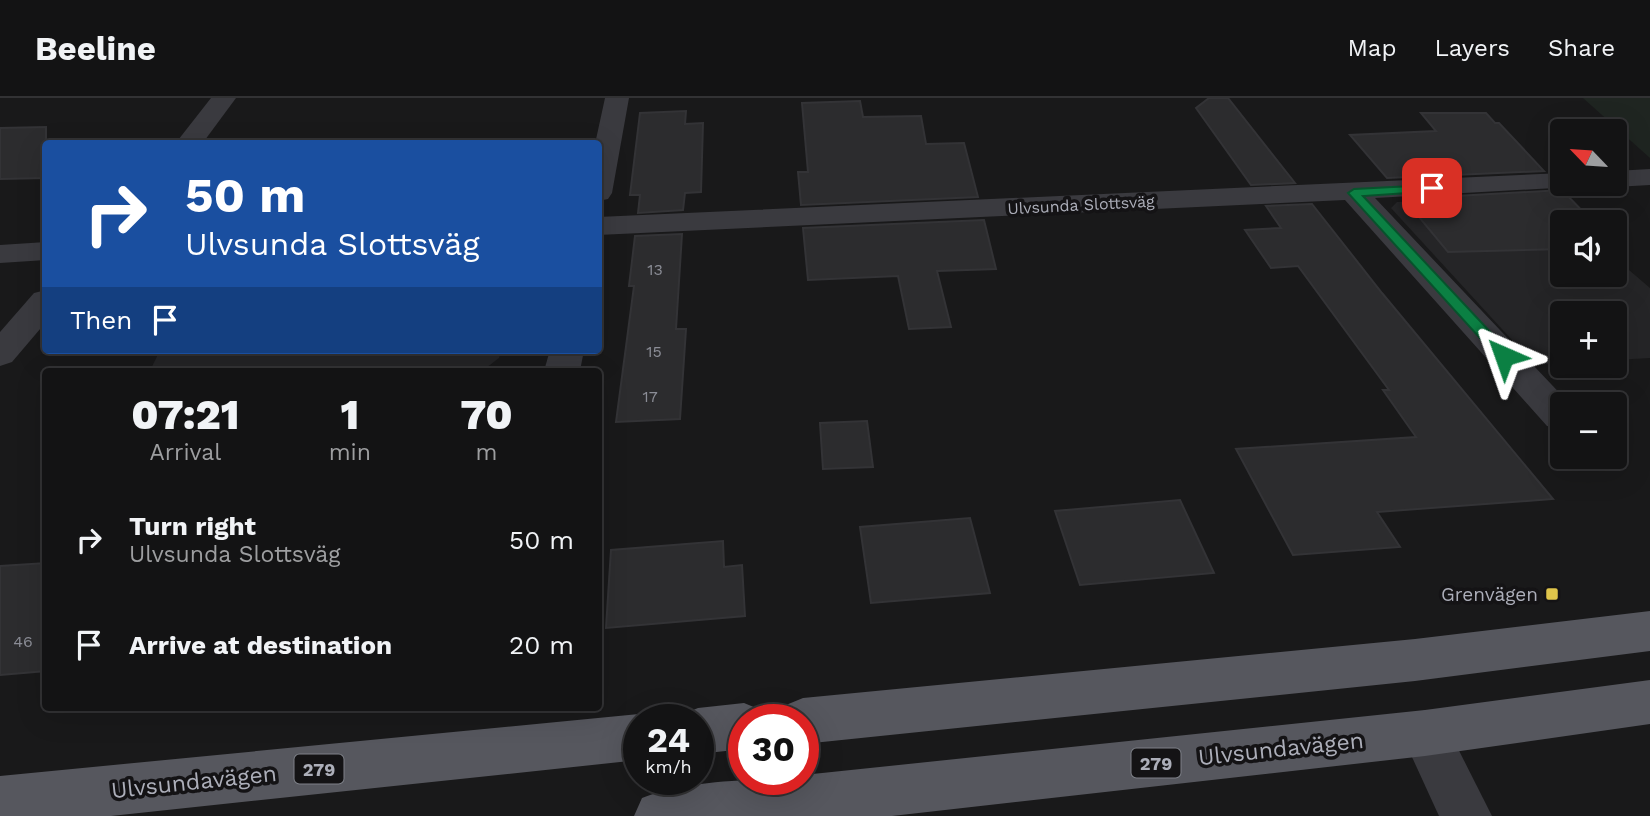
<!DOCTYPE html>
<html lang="en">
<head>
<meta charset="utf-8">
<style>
	:root { --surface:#131314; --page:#202022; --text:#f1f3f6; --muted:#9d9ea0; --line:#323234 }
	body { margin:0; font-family:"Work Sans",sans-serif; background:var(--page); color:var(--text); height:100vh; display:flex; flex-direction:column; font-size:26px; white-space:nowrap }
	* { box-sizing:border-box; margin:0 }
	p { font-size:23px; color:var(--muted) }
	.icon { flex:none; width:38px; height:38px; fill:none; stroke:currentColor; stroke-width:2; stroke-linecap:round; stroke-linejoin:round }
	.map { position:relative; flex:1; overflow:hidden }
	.panel { position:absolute; left:42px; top:270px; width:560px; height:343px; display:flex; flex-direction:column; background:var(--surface); border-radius:7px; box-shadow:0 7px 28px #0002,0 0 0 2px var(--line) }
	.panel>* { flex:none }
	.banner { position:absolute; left:42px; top:42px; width:560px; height:214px; border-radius:7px; box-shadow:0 7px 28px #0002,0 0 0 2px var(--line); background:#1a4fa0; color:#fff; overflow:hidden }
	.needle { width:46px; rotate:295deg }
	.fabs { position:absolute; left:1550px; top:21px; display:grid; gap:14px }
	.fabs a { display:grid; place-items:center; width:77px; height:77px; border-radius:7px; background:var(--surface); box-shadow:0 7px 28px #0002,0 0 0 2px var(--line); font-size:35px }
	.speed { position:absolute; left:623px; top:606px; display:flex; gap:14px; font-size:35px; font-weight:700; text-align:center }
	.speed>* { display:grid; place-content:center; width:91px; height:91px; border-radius:50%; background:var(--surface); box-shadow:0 7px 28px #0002,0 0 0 2px var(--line); line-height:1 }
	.speed small { font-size:18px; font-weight:400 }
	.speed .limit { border:10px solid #d22; background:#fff; color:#111 }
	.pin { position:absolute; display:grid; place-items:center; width:60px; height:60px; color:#fff; margin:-30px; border-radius:14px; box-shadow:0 4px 10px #0006 }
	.me { position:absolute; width:77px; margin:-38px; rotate:317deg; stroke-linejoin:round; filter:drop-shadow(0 0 5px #0008) }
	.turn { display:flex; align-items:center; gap:24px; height:147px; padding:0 28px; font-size:32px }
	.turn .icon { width:91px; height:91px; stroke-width:2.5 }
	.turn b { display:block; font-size:49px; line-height:60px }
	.then { display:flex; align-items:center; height:66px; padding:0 28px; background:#0003; gap:14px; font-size:26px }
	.eta { display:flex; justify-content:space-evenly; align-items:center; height:119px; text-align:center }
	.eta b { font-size:42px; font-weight:800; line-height:49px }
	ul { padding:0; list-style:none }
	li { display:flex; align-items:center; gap:21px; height:105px; padding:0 28px }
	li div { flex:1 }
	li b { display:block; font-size:26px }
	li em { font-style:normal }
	header { display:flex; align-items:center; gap:42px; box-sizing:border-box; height:98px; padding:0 35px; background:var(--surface); border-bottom:2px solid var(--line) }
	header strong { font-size:33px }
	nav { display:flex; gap:38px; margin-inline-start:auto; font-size:24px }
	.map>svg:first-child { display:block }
	.built { fill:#252527 }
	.green { fill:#1f2521 }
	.building { fill:#2c2c2e; stroke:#333336; stroke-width:2 }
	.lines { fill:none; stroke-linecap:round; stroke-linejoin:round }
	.street { fill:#3a3a3f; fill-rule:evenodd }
	.primary { fill:#56575e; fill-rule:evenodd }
	.route { fill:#0b8043; stroke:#07532c; stroke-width:2 }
	.poi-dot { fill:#dfc54b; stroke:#141315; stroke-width:2.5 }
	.labels { text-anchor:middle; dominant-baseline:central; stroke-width:7; stroke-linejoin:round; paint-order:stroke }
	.far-street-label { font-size:16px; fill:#acaeb9; stroke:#141315 }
	.number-label { font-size:16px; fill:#8b8d96 }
	.shield { fill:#141315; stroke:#7e8088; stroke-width:2 }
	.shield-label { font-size:18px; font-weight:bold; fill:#acaeb9 }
	.poi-label { font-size:19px; fill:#acaeb9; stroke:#141315; text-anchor:end }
	.near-street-label { font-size:23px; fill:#acaeb9; stroke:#141315 }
</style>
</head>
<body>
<header>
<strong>Beeline</strong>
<nav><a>Map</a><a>Layers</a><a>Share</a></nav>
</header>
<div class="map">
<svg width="1650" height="718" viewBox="0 0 1650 718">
	<rect width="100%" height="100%" fill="#19191a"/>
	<g class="built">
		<polygon points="1546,99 1575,124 1563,124 1563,177 1615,177 1615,160 1650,190 1650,260 1615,262 1615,215 1563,215 1563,265 1535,267 1391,110 1397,104"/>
		<polygon points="160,252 501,252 499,260 482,273 150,273"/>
	</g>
	<polygon class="green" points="1583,0 1650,0 1650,60"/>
	<g class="building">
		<polygon points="1209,0 1228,0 1295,85 1251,87 1196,10"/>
		<polygon points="860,3 863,19 921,18 926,46 964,45 978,99 801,107 798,74 808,74 802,5"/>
		<polygon points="686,13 685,26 703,25 701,94 685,95 683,112 638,115 640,97 630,97 640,15"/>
		<polygon points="1421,15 1486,15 1495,25 1499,25 1544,73 1387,80 1350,37 1436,33"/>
		<polygon points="46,29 46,80 0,81 0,30"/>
		<polygon points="1562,92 1593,124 1563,124 1563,151 1448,154 1404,101"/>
		<polygon points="1312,106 1382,195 1553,401 1377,414 1400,449 1293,457 1236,351 1416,339 1383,292 1389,292 1298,168 1271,170 1245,132 1281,130 1266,108"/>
		<polygon points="984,122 996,171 937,173 951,229 909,231 898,178 808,182 803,130"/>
		<polygon points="682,136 676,231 686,231 680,321 616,324 634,188 629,188 635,138"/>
		<polygon points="867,323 873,369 823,371 820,325"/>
		<polygon points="1180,402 1214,475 1080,487 1055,413"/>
		<polygon points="970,420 990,495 871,505 860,429"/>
		<polygon points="723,443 724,469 742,467 745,518 606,530 611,452"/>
		<polygon points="46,465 46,573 0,577 0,468"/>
	</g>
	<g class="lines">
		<g class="street">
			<polygon points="211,0 236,0 202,46 175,46"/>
			<polygon points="605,0 629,0 612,95 608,101 598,103 598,46 595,46"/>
			<polygon points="1650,71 1650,87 1615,89 1604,86 1615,86 1615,73"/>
			<polygon points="1563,75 1563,86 1575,86 1573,89 1375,100 1570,306 1563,306 1563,331 1547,328 1345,102 598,137 598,119"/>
			<polygon points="46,144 46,162 0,165 0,147"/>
			<polygon points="46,192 46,224 12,264 0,268 0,234 34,195"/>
			<polygon points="550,252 584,252 580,273 544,273"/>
			<polygon points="1425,612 1442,619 1492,718 1439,718 1401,635 1408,619"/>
		</g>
		<g class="primary">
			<polygon points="1650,513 1650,553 1415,583 803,646 803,621 780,621 786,607 803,600 1415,541"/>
			<path d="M1650 582V626L1425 658 892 718H634L642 700C684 682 757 681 803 681V677L1425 612Z"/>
			<polygon points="744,605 761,612 765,621 744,621 744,651 698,656 698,621 679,621 681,617 698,610"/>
			<polygon points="639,616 653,621 639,621 639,662 111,718 0,718 0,678"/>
		</g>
	</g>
	<polygon class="route" points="1432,87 1436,88 1436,93 1363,98 1509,254 1509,261 1499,261 1348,95 1354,91"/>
	<rect class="poi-dot" x="1545" y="489" width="14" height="14" rx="3.5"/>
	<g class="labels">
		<g class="far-street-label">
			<text transform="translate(1081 107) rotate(-3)">Ulvsunda Slottsväg</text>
		</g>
		<g class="number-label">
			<text x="655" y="171">13</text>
			<text x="654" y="253">15</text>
			<text x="650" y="298">17</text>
			<text x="23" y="543">46</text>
		</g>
		<g class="shield">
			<rect x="1131.5" y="650.5" width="49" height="29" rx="5"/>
			<rect x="294.5" y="656.5" width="49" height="29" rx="5"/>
		</g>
		<g class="shield-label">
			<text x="1156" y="665">279</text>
			<text x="319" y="671">279</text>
		</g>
		<g class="poi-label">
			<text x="1538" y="496">Grenvägen</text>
		</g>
		<g class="near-street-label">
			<text transform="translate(1281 651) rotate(-6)">Ulvsundavägen</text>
			<text transform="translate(194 684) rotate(-6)">Ulvsundavägen</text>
		</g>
	</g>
</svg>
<div class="fabs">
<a><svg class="needle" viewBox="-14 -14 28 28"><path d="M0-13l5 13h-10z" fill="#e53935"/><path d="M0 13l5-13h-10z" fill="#9d9ea0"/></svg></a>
<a><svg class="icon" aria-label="sound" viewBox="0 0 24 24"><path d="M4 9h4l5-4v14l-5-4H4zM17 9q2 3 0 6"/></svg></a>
<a>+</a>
<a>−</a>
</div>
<div class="speed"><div>24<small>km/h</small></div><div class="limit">30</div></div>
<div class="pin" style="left:1432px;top:90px;background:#d93025"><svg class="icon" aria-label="arrive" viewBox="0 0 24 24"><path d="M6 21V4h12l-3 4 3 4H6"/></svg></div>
<svg class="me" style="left:1504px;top:258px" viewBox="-20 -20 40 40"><path d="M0-17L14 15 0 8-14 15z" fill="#0b8043" stroke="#fff" stroke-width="4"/></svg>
<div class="banner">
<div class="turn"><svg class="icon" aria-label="right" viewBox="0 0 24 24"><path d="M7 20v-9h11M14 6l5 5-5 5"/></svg><div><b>50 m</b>Ulvsunda Slottsväg</div></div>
<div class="then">Then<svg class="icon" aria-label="arrive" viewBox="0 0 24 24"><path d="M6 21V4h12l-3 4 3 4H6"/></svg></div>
</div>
<section class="panel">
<div class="eta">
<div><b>07:21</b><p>Arrival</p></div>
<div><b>1</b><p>min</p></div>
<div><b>70</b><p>m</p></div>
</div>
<ul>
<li><svg class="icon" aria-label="right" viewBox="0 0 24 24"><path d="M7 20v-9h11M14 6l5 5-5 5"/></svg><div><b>Turn right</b><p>Ulvsunda Slottsväg</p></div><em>50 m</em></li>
<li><svg class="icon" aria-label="arrive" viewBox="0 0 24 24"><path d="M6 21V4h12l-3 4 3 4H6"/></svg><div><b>Arrive at destination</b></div><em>20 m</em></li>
</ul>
</section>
</div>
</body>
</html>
